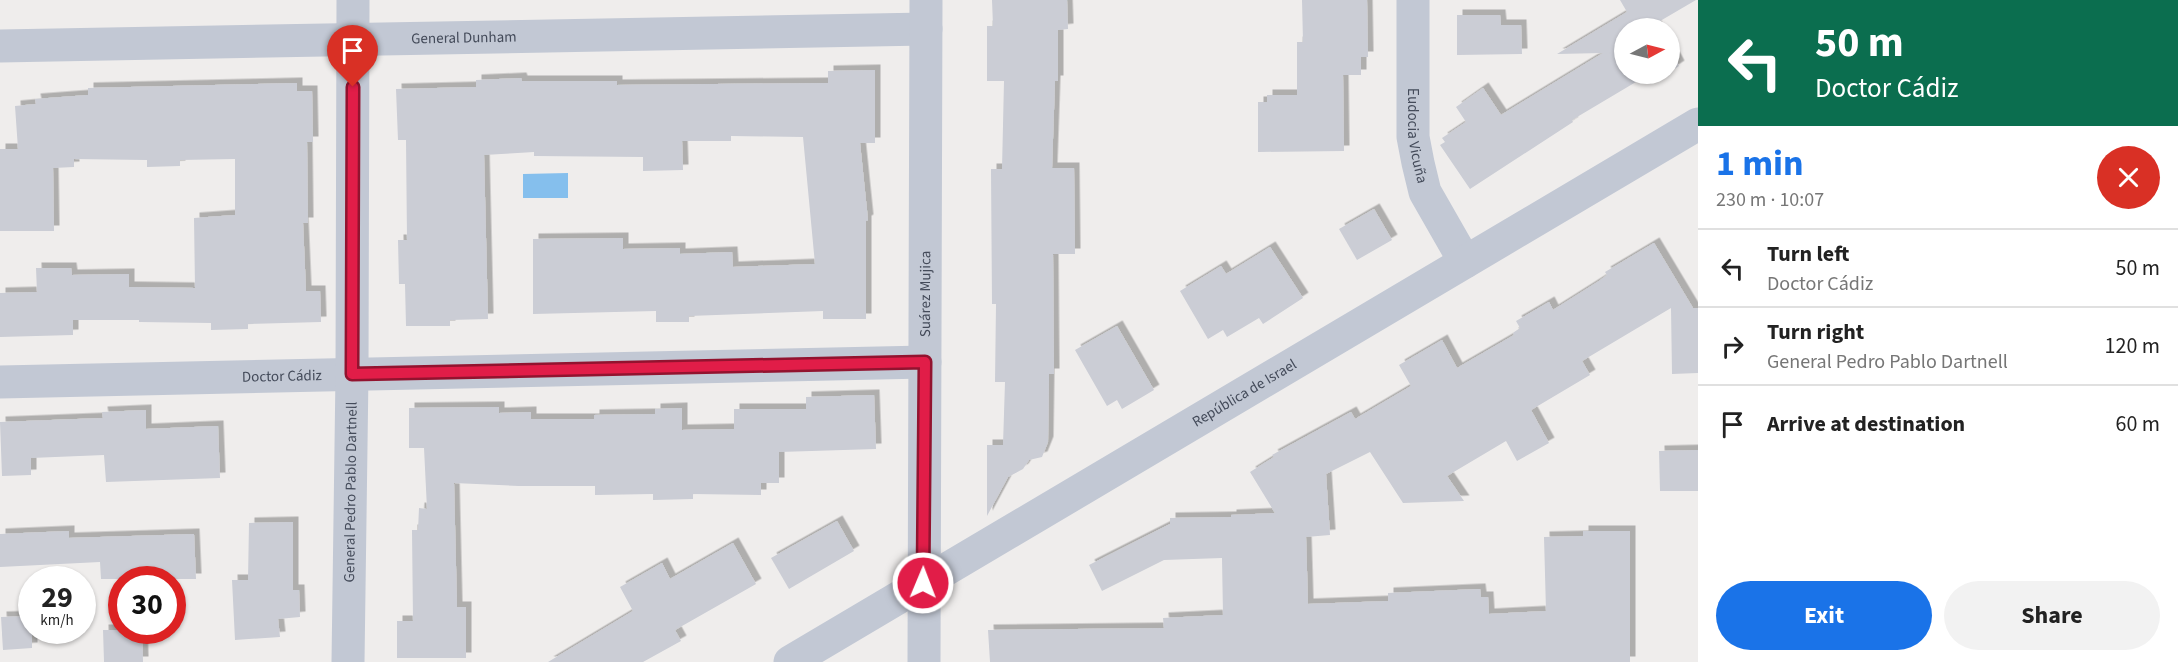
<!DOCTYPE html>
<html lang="en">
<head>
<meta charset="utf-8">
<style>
	:root { --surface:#fff; --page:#f2f2f2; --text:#222; --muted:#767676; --line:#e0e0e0; --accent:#1a73e8 }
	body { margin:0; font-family:"Source Sans 3",sans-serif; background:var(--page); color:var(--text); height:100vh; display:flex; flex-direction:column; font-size:22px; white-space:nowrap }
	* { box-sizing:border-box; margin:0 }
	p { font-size:20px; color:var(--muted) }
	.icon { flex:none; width:33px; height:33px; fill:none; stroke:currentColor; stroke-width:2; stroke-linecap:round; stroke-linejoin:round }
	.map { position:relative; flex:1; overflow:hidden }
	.details { display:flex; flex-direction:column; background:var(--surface); width:480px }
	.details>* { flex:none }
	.hud { background:#0b6e4f; color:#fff; overflow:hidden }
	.needle { width:39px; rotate:83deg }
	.tools { position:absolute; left:1614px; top:18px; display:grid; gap:12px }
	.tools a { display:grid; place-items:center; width:66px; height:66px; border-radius:50%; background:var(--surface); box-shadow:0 2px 4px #0004; font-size:30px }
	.speed { position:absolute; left:18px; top:566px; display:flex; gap:12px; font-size:30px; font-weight:700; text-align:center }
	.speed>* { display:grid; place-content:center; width:78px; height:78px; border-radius:50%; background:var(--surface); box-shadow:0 2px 4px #0004; line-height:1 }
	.speed small { font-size:15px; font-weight:400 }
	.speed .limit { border:9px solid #d22; background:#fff; color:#111 }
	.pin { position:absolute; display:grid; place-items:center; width:51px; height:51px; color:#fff; margin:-62px -26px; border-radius:50% 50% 50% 0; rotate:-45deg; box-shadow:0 0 6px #0007 }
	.pin .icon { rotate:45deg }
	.me { position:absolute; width:66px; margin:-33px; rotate:1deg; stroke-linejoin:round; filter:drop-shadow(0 0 4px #0008) }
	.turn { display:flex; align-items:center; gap:21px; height:126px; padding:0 18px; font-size:27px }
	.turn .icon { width:78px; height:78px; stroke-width:2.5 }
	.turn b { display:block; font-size:42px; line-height:51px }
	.round { display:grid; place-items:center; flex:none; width:63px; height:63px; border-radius:32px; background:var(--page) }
	.headline { display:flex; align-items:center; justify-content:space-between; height:102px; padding:0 18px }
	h1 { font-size:36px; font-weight:700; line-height:45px; color:var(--accent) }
	.cta { display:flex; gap:12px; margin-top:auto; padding:12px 18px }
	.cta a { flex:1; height:69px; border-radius:36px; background:var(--accent); color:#fff; font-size:24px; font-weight:700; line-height:69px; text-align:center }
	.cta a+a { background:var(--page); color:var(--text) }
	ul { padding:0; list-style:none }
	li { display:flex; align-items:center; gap:18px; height:78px; padding:0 18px; border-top:2px solid var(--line) }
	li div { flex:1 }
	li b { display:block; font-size:22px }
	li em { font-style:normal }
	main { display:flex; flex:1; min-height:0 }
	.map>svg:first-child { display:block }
	.water { fill:#85bfed }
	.building { fill:#cbcdd5; filter:url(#shadow) }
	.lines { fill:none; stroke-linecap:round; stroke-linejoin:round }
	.minor { stroke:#c2c8d4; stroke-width:33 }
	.route-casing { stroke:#92132f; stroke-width:15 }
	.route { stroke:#e11d48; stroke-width:10 }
	.labels { text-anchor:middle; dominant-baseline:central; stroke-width:5; stroke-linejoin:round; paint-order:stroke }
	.street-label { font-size:15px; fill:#444b5a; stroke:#fff }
</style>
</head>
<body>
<main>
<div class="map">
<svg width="1698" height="662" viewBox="0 0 1698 662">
	<defs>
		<filter id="shadow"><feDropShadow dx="5.5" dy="-5.5" stdDeviation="0" flood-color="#0004"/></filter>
	</defs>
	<rect width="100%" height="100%" fill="#efedec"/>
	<polygon class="water" points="568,173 568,198 523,198 523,174"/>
	<g class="building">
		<polygon points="992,0 1067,0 1068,29 1058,30 1058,81 1055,81 1052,168 1074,168 1075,254 1053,254 1054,374 1049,374 1048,442 1042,457 1029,460 1023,469 1008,477 987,516 987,445 1003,445 1005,382 995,382 996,304 992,304 991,169 1002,169 1004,81 987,81 987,26 993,26"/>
		<polygon points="1302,0 1367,0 1368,57 1361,57 1361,75 1343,75 1344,151 1258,152 1258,102 1267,102 1267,95 1297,95 1297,42 1303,42"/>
		<polygon points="1620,0 1696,0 1655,24 1657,28 1624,28 1624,74 1667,74 1650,84 1646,76 1572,120 1573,122 1470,189 1440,145 1445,142 1442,138 1466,122 1456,107 1483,88 1501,115 1603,53 1557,54 1627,12"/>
		<polygon points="1457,15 1500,15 1501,25 1521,25 1522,54 1457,55"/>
		<polygon points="1670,49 1679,66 1670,72"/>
		<polygon points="875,70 875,143 860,143 868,220 866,221 866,319 823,319 823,311 689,316 689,322 656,322 656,311 533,314 533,239 623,238 623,249 680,248 680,254 732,252 733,267 815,264 803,137 731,136 731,141 682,141 683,170 643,171 643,157 534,156 534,152 484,155 488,319 450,320 450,326 406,326 405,284 399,284 398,240 407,240 406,140 398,140 396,89 476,87 476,80 521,78 522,81 617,81 617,85 828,83 828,71"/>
		<polygon points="297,83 297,91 312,91 313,142 307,142 308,223 303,223 306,291 320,291 321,322 248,324 248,329 211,330 211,323 139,322 139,320 73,320 73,335 0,337 0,293 37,292 36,268 71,268 72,275 129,274 129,287 195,288 194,218 235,215 235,159 180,160 180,166 147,167 147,160 74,159 74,167 53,168 54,231 0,231 0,149 18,149 15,106 36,104 35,99 88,95 88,88"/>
		<polygon points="1374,209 1392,240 1357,260 1339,229"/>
		<polygon points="1654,243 1693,308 1698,308 1698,373 1672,374 1671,308 1582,361 1590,375 1531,410 1549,443 1517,461 1506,441 1447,476 1464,501 1403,503 1370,452 1326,474 1330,535 1306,537 1308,604 1388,601 1388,593 1480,589 1481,597 1488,597 1489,614 1546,611 1544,537 1583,536 1583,531 1630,531 1630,662 990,662 988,630 1164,628 1163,618 1223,615 1222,558 1164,560 1102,591 1089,565 1170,524 1170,518 1231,517 1231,515 1275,513 1250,472 1274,457 1272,455 1351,412 1355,419 1411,386 1399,365 1442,340 1457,368 1514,335 1513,333 1520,328 1516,321 1549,302 1553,310 1599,281 1607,275 1605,272"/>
		<polygon points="1270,247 1303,298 1263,324 1259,318 1227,337 1223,330 1208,339 1180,291 1221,266 1226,274"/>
		<polygon points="1117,326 1154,390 1122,409 1117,400 1107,406 1075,350"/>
		<polygon points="874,395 876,449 779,452 779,483 761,483 761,495 693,494 693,499 653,500 653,494 595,495 595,486 519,486 454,483 457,607 466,607 466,658 397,658 397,621 413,621 412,530 418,530 419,508 427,509 424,448 409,448 409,408 499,407 499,413 531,412 531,419 594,419 594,415 655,414 655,409 682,408 682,430 734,429 734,409 806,409 806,397"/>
		<polygon points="146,410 146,429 218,426 220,478 106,482 104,455 31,458 31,475 2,476 0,422 103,418 102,412"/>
		<polygon points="1698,450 1698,491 1660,491 1659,451"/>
		<polygon points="837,521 854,551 789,589 771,558"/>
		<polygon points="293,522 293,590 299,590 300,617 278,619 280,637 235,640 232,580 248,580 249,523"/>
		<polygon points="69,531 69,538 194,534 196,579 101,579 100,562 0,567 0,534"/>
		<polygon points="733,543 756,584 675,630 681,641 643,662 548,662 633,611 620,587 662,563 670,579"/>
		<polygon points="32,616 32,648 3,650 1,617"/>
		<polygon points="103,630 142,630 143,662 104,662"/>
	</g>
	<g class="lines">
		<g class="minor">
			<path id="s1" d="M1413 0V137L1418 163 1425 192 1465 262"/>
			<path id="s2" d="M0 46 926 29"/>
			<path id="s3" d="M0 382 925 362"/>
			<path id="s4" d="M348 662 352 374 353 0"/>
			<path id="s5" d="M790 662 1698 124"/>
			<path id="s6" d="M924 662 926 0"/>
		</g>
	</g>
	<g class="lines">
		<defs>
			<polyline id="route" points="353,87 352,374 925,362 923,583"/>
		</defs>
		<use href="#route" class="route-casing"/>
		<use href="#route" class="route"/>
	</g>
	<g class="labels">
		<g class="street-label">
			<text stroke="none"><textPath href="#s2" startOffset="464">General Dunham</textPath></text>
			<text stroke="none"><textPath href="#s1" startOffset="136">Eudocia Vicuña</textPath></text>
			<text stroke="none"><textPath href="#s6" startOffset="368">Suárez Mujica</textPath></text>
			<text stroke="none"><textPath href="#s3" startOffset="282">Doctor Cádiz</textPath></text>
			<text stroke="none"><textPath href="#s5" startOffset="528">República de Israel</textPath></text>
			<text stroke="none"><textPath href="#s4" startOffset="170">General Pedro Pablo Dartnell</textPath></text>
		</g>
	</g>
</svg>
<div class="tools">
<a><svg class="needle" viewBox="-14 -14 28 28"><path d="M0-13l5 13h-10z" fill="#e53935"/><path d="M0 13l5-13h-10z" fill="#767676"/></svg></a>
</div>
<div class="speed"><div>29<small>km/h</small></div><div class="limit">30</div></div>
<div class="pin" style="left:353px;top:87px;background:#d93025"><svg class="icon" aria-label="arrive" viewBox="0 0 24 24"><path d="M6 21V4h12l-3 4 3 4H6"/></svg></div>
<svg class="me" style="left:923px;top:583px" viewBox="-20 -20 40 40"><circle r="17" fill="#e11d48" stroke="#fff" stroke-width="3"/><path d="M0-11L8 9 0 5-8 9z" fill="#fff"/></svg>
</div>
<section class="details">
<div class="hud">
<div class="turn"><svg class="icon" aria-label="left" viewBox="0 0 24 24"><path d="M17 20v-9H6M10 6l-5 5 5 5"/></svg><div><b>50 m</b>Doctor Cádiz</div></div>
</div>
<div class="headline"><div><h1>1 min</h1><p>230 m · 10:07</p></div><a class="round" style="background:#d93025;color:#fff"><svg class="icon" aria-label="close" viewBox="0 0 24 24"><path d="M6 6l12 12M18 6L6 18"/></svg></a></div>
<ul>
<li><svg class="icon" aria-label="left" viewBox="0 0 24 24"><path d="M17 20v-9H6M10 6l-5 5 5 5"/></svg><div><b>Turn left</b><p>Doctor Cádiz</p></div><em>50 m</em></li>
<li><svg class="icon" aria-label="right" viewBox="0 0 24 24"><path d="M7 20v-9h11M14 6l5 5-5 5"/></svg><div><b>Turn right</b><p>General Pedro Pablo Dartnell</p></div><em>120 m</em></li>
<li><svg class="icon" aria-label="arrive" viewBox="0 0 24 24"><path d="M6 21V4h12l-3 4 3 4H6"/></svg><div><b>Arrive at destination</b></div><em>60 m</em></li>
</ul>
<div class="cta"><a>Exit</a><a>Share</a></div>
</section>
</main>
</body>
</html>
